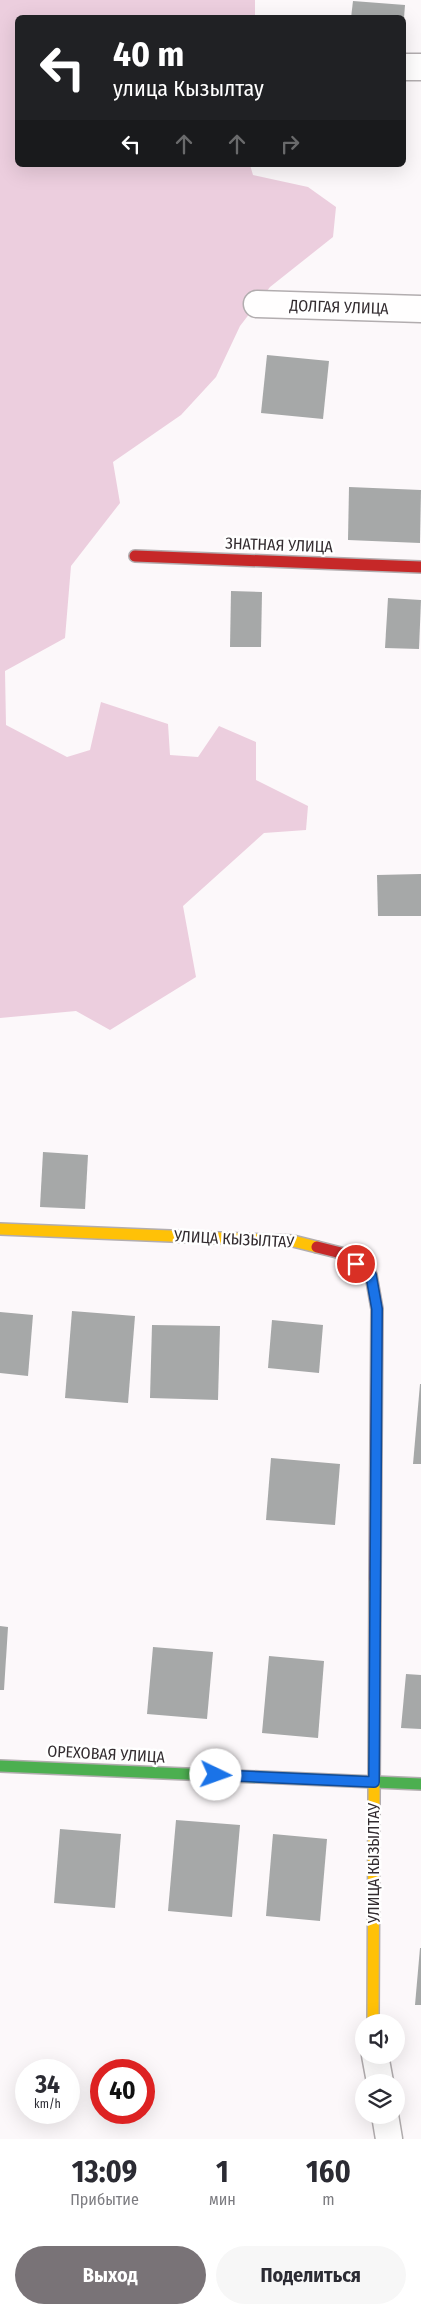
<!DOCTYPE html>
<html lang="ru">
<head>
<meta charset="utf-8">
<style>
	:root { --surface:#fff; --page:#f7f7f7; --text:#2b2b33; --muted:#7c7c81; --accent:#797377 }
	body { margin:0; font-family:"Fira Sans Condensed",sans-serif; background:var(--page); color:var(--text); height:100vh; display:flex; flex-direction:column; font-size:19px; white-space:nowrap }
	* { box-sizing:border-box; margin:0 }
	p { font-size:16px; color:var(--muted) }
	.icon { flex:none; width:28px; height:28px; fill:none; stroke:currentColor; stroke-width:2; stroke-linecap:round; stroke-linejoin:round }
	.map { position:relative; height:2139px; overflow:hidden }
	.details { display:flex; flex-direction:column; background:var(--surface); flex:1 }
	.details>* { flex:none }
	.banner { position:absolute; left:15px; top:15px; width:391px; height:152px; border-radius:8px; box-shadow:0 5px 20px #0002; background:#202124; color:#fff; overflow:hidden }
	.tools { position:absolute; left:355px; top:2014px; display:grid; gap:10px }
	.tools a { display:grid; place-items:center; width:50px; height:50px; border-radius:50%; background:var(--surface); box-shadow:0 5px 20px #0002; font-size:25px }
	.speed { position:absolute; left:15px; top:2059px; display:flex; gap:10px; font-size:25px; font-weight:700; text-align:center }
	.speed>* { display:grid; place-content:center; width:65px; height:65px; border-radius:50%; background:var(--surface); box-shadow:0 5px 20px #0002; line-height:1 }
	.speed small { font-size:12px; font-weight:400 }
	.speed .limit { border:8px solid #d22; background:#fff; color:#111 }
	.pin { position:absolute; display:grid; place-items:center; width:42px; height:42px; color:#fff; margin:-21px; border:2px solid #fff; border-radius:50%; box-shadow:0 1px 5px #0007 }
	.me { position:absolute; width:55px; margin:-28px; rotate:93deg; stroke-linejoin:round; filter:drop-shadow(0 0 4px #0008) }
	.turn { display:flex; align-items:center; gap:18px; height:105px; padding:0 15px; font-size:22px }
	.turn .icon { width:65px; height:65px; stroke-width:2.5 }
	.turn b { display:block; font-size:35px; line-height:42px }
	.lanes { display:flex; align-items:center; height:48px; padding:0 15px; background:#0003; justify-content:center; gap:25px; direction:ltr }
	.lanes .off { opacity:.35 }
	.eta { display:flex; justify-content:space-evenly; align-items:center; height:85px; text-align:center }
	.eta b { font-size:30px; font-weight:700; line-height:35px }
	.button { display:flex; gap:10px; margin-top:auto; padding:10px 15px }
	.button a { flex:1; height:58px; border-radius:30px; background:var(--accent); color:#fff; font-size:20px; font-weight:700; line-height:58px; text-align:center }
	.button a+a { background:var(--page); color:var(--text) }
	.map>svg:first-child { display:block }
	.forest { fill:#eccede }
	.building { fill:#a6a8a8 }
	.lines { fill:none; stroke-linecap:round; stroke-linejoin:round }
	.street-casing { stroke:#b2adaf; stroke-width:29 }
	.fast-casing { stroke:#b2adaf; stroke-width:14 }
	.slow-casing { stroke:#b2adaf; stroke-width:14 }
	.jam-casing { stroke:#b2adaf; stroke-width:14 }
	.street { stroke:#fffefe; stroke-width:26 }
	.fast { stroke:#4caf50; stroke-width:11 }
	.slow { stroke:#ffc107; stroke-width:11 }
	.jam { stroke:#c62828; stroke-width:11 }
	.route-casing { stroke:#114b97; stroke-width:12 }
	.route { stroke:#1a73e8; stroke-width:9 }
	.labels { text-anchor:middle; dominant-baseline:central; stroke-width:5; stroke-linejoin:round; paint-order:stroke }
	.street-label { font-size:16px; fill:#332c30; stroke:#fff }
</style>
</head>
<body>
<div class="map">
<svg width="421" height="2139" viewBox="0 0 421 2139">
	<rect width="100%" height="100%" fill="#fcf8fa"/>
	<polygon class="forest" points="0,0 255,0 255,17 18,18 18,165 250,165 253,175 308,187 336,207 333,237 270,287 240,326 216,377 181,415 113,462 120,503 71,566 65,638 5,671 6,725 67,757 90,750 101,702 168,724 170,755 198,757 219,726 256,742 256,780 308,806 306,830 264,833 183,906 196,977 110,1030 76,1011 0,1018"/>
	<g class="building">
		<polygon points="353,1 405,5 404,18 351,18"/>
		<polygon points="267,355 329,361 323,419 261,413"/>
		<polygon points="349,487 421,490 420,543 348,540"/>
		<polygon points="231,591 262,592 261,647 230,647"/>
		<polygon points="388,598 421,600 419,649 385,648"/>
		<polygon points="421,874 421,916 378,916 377,875"/>
		<polygon points="43,1152 88,1155 85,1209 40,1207"/>
		<polygon points="72,1311 135,1316 128,1403 65,1398"/>
		<polygon points="0,1312 33,1315 28,1376 0,1373"/>
		<polygon points="272,1320 323,1325 319,1373 268,1368"/>
		<polygon points="152,1325 220,1326 218,1400 150,1398"/>
		<polygon points="420,1384 421,1384 421,1464 413,1464"/>
		<polygon points="271,1458 340,1464 335,1525 266,1520"/>
		<polygon points="0,1626 8,1627 4,1690 0,1690"/>
		<polygon points="153,1647 213,1652 207,1719 147,1714"/>
		<polygon points="269,1656 324,1661 318,1738 262,1733"/>
		<polygon points="406,1674 421,1675 421,1729 401,1728"/>
		<polygon points="176,1820 240,1825 232,1917 168,1911"/>
		<polygon points="60,1829 121,1834 115,1908 54,1903"/>
		<polygon points="273,1834 327,1839 320,1921 266,1916"/>
		<polygon points="420,1948 421,1948 421,2005 415,2005"/>
	</g>
	<g class="lines">
		<defs>
			<g id="street">
				<polyline points="404,67 421,67"/>
				<polyline points="257,304 421,309"/>
				<polyline points="375,2055 380,2082"/>
				<polyline points="385,2115 389,2139"/>
			</g>
			<polyline id="fast" points="0,1766 421,1784"/>
			<g id="slow">
				<polyline points="0,1229 293,1241 317,1247"/>
				<polyline points="373,2022 375,1579"/>
			</g>
			<g id="jam">
				<polyline points="135,556 421,567"/>
				<polyline points="317,1247 341,1253 371,1275 377,1309 375,1579"/>
			</g>
		</defs>
		<use href="#street" class="street-casing"/>
		<use href="#fast" class="fast-casing"/>
		<use href="#slow" class="slow-casing"/>
		<use href="#jam" class="jam-casing"/>
		<use href="#street" class="street"/>
		<use href="#fast" class="fast"/>
		<use href="#slow" class="slow"/>
		<use href="#jam" class="jam"/>
	</g>
	<g class="lines">
		<defs>
			<polyline id="route" points="216,1775 374,1782 377,1309 371,1275 356,1264"/>
		</defs>
		<use href="#route" class="route-casing"/>
		<use href="#route" class="route"/>
	</g>
	<g class="labels">
		<g class="street-label">
			<text transform="translate(339 307) rotate(2)">ДОЛГАЯ УЛИЦА</text>
			<text transform="translate(279 545) rotate(2)">ЗНАТНАЯ УЛИЦА</text>
			<text transform="translate(234 1239) rotate(3)">УЛИЦА КЫЗЫЛТАУ</text>
			<text transform="translate(106 1754) rotate(3)">ОРЕХОВАЯ УЛИЦА</text>
			<text transform="translate(373 1863) rotate(-90)">УЛИЦА КЫЗЫЛТАУ</text>
		</g>
	</g>
</svg>
<div class="tools">
<a><svg class="icon" aria-label="sound" viewBox="0 0 24 24"><path d="M4 9h4l5-4v14l-5-4H4zM17 9q2 3 0 6"/></svg></a>
<a><svg class="icon" aria-label="layers" viewBox="0 0 24 24"><path d="M12 4l9 5-9 5-9-5zM3 14l9 5 9-5"/></svg></a>
</div>
<div class="speed"><div>34<small>km/h</small></div><div class="limit">40</div></div>
<div class="pin" style="left:356px;top:1264px;background:#d93025"><svg class="icon" aria-label="arrive" viewBox="0 0 24 24"><path d="M6 21V4h12l-3 4 3 4H6"/></svg></div>
<svg class="me" style="left:216px;top:1775px" viewBox="-20 -20 40 40"><circle r="19" fill="#fff"/><path d="M0-13L10 11 0 6-10 11z" fill="#1a73e8"/></svg>
<div class="banner">
<div class="turn"><svg class="icon" aria-label="left" viewBox="0 0 24 24"><path d="M17 20v-9H6M10 6l-5 5 5 5"/></svg><div><b>40 m</b>улица Кызылтау</div></div>
<div class="lanes"><svg class="icon" aria-label="left" viewBox="0 0 24 24"><path d="M17 20v-9H6M10 6l-5 5 5 5"/></svg><svg class="icon off" aria-label="ahead" viewBox="0 0 24 24"><path d="M12 20V5M6 11l6-6 6 6"/></svg><svg class="icon off" aria-label="ahead" viewBox="0 0 24 24"><path d="M12 20V5M6 11l6-6 6 6"/></svg><svg class="icon off" aria-label="right" viewBox="0 0 24 24"><path d="M7 20v-9h11M14 6l5 5-5 5"/></svg></div>
</div>
</div>
<section class="details">
<div class="eta">
<div><b>13:09</b><p>Прибытие</p></div>
<div><b>1</b><p>мин</p></div>
<div><b>160</b><p>m</p></div>
</div>
<div class="button"><a>Выход</a><a>Поделиться</a></div>
</section>
</body>
</html>
